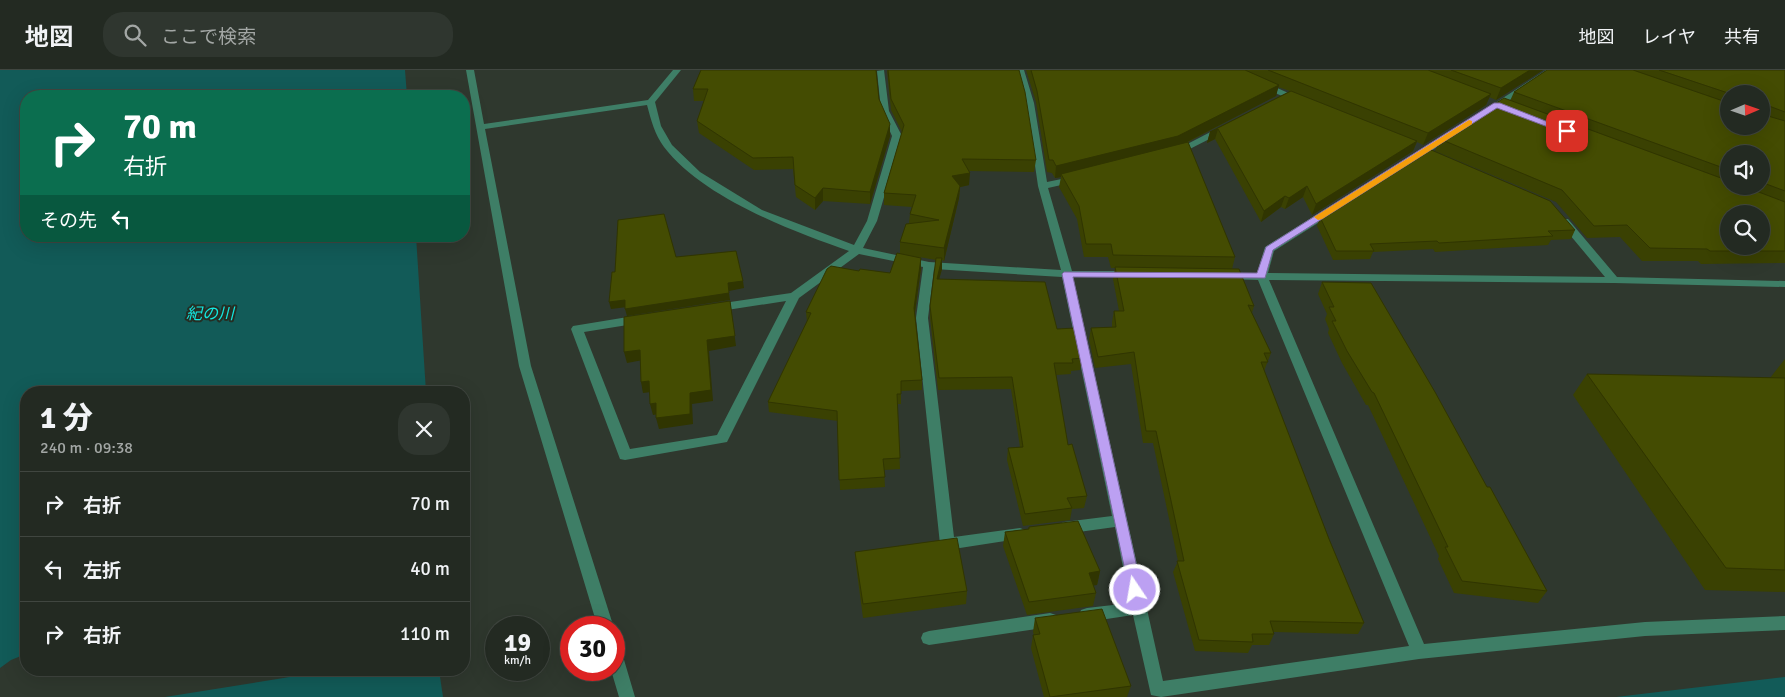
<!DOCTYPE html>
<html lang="ja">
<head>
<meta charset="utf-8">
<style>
	:root { --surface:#232a22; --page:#2f362f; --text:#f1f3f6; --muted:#a3a7a5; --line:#404640 }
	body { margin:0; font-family:Signika,"Noto Sans JP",sans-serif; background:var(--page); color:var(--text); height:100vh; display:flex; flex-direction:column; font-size:19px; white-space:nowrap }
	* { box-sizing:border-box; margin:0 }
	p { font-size:16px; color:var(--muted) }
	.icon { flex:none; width:28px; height:28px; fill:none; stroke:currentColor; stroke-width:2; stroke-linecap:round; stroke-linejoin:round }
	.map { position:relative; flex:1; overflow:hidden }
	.sheet { position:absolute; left:20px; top:316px; width:450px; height:290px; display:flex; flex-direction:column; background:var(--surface); border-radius:20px; box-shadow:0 5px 20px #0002,0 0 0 1px var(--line) }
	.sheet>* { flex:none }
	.top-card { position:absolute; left:20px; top:20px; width:450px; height:152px; border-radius:20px; box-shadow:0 5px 20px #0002,0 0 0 1px var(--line); background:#0b6e4f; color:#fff; overflow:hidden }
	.needle { width:32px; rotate:88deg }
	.fabs { position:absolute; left:1720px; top:15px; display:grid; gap:10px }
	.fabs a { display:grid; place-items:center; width:50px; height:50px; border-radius:50%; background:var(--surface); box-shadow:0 5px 20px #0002,0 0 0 1px var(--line); font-size:25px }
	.speed { position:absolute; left:485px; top:546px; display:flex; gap:10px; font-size:25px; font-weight:700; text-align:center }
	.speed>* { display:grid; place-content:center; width:65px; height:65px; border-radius:50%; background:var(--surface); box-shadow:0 5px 20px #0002,0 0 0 1px var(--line); line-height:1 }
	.speed small { font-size:12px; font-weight:400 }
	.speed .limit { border:8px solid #d22; background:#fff; color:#111 }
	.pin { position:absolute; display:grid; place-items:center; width:42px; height:42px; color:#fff; margin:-21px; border-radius:10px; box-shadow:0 2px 8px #0006 }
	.me { position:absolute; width:55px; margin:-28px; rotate:348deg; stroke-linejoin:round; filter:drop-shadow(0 0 4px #0008) }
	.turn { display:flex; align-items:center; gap:18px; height:105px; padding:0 20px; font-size:22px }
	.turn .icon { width:65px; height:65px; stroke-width:2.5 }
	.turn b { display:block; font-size:35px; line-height:42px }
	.then { display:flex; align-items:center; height:48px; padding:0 20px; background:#0003; gap:10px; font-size:19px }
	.round { display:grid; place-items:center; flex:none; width:52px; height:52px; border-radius:20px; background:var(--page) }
	.summary { display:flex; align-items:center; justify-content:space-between; height:85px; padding:0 20px }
	h1 { font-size:30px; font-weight:800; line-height:38px }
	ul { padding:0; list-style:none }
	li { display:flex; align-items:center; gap:15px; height:65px; padding:0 20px; border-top:1px solid var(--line) }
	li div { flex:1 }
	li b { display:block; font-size:19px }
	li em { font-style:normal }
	header { display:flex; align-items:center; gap:30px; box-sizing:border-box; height:70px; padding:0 25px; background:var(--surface); border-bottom:1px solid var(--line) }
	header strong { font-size:24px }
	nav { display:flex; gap:28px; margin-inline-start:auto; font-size:18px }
	.search { width:350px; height:45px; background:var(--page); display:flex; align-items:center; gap:12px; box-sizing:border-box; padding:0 18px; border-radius:20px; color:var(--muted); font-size:19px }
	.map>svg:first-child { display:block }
	.water { fill:#125b58 }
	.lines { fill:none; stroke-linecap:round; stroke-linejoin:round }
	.minor { fill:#3e7e66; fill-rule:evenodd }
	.wall { fill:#3a4102; fill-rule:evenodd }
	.shaded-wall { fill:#303501 }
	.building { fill:#444c02; stroke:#303501; fill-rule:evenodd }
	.route { fill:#bca0f2; stroke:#7a689d }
	.slow { fill:#f59e0b }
	.labels { text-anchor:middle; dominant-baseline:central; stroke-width:4; stroke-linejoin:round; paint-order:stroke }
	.water-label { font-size:16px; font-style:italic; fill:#12e7e1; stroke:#252e24 }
</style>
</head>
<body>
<header>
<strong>地図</strong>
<div class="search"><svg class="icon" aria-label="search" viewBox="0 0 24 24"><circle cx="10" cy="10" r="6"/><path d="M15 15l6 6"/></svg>ここで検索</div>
<nav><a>地図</a><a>レイヤ</a><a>共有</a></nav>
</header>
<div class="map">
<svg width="1785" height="627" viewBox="0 0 1785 627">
	<rect width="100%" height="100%" fill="#2f382e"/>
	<g class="water">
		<polygon points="0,0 405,0 407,26 26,26 26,166 416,166 426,322 26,322 26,584 11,590 0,598"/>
		<polygon points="333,600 439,600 443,627 165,627"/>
		<polygon points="1785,607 1785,627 1616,627"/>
	</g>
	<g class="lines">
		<g class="minor">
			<path d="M466 0H474L484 54 648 30 673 0H681L655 32 661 56 672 75 700 102 762 140 854 175 867 151 892 66 881 41 877 1 884 0 889 41 902 66 877 151 863 178 929 192 1061 200 1038 116 1026 33 1016 0H1024L1034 33 1047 112 1076 106 1081 109 1079 111 1048 118 1072 201H1129L1135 204 1129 207H1073L1163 611 1409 576 1258 210 1226 209 1220 206 1226 203H1257L1265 177 1450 61H1456V65L1274 181 1268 203 1605 207 1560 153 1559 151 1560 149H1568L1617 207 1785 211V217L1614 213 1269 210 1424 574 1645 552 1785 546V560L1645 566 1419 589 1161 627 1151 625 1133 545 1087 552 1081 550 1079 545 1081 540 1087 538 1130 533 1115 457 1064 464 1059 462 1057 458 1059 454 1064 452 1112 446 1062 207 934 199 928 248 954 467 1020 458 1025 460 1027 464 1025 468 947 480 942 478 940 474 916 248 923 197 859 184 799 228 727 372 625 390 620 389 571 259 573 256 640 245 646 249 640 253 584 262 630 379 717 365 786 231 714 242 708 238 710 235 791 223 849 181C791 161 702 127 664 77 655 65 651 50 647 35L485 59 531 296 614 558H598L519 296Z"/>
			<polygon points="1546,0 1556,0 1496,39 1489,37"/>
			<polygon points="1260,13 1266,13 1304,30 1297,32 1260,17"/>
			<polygon points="1224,55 1227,56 1227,60 1178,85 1172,85 1170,83"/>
			<polygon points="1050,543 1056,545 1058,550 1056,555 1050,557 929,575 923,573 921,568 923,563 929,561"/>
			<polygon points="614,576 620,578 622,583 635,627 619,627 611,600 614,600"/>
		</g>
	</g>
	<g class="wall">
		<polygon points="701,0 879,29 890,66 870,134 823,131 815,140 796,127 793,99 754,100 699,63 697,51 704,31 694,31 693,19"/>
		<polygon points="887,0 1036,90 1034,102 969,101 969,115 960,117 959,128 944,191 942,190 942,199 939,209 1057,259 1082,288 1080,300 1071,301 1071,304 1056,305 1068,375 1087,426 1084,438 1072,439 1070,450 1023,456 1007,390 1008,378 1020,377 1011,319 938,320 930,248 930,236 936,190 919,187 921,188 921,198 915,243 922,310 922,320 901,321 901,334 897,334 900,399 884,400 885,417 840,420 838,351 769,342 768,332 807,252 806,242 859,201 890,203 900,184 900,172 909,153 910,144 912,137 884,135 884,123 902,62 891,40"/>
		<polygon points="1026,0 1543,0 1496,30 1489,27 1486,35 1423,75 1417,72 1413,81 1312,145 1303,127 1285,139 1281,137 1261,152 1215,69 1207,73 1210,62 1290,21 1278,17 1276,26 1186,73 1235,187 1232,199 1254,236 1252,243 1271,283 1264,301 1329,469 1364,553 1358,564 1274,562 1274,564 1269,575 1252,575 1248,583 1195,581 1173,502 1178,491 1153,373 1143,373 1131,294 1095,298 1089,269 1091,258 1112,257 1112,252 1114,241 1119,241 1113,209 1115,198 1111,198 1108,187 1084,187 1077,149 1059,117 1061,107 1055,108 1052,103 1047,102 1036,32"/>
		<path d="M1547 0H1785V193L1701 194 1698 191H1642L1620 167 1587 168 1556 132 1435 81 1440 69 1510 31 1514 22ZM1729 24H1761L1729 56ZM1729 84H1761V116H1729Z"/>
		<polygon points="1320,147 1575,160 1571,169 1551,170 1548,175 1435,182 1433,179 1373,182 1370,189 1333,190 1317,156"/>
		<polygon points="1322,212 1487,417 1547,521 1538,533 1454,523 1438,489 1439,486 1368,335 1366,335 1342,293 1328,263 1329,259 1325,249 1327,244 1318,224"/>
		<polygon points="1785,289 1785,522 1705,520 1573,325 1587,304 1770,308"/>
		<polygon points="1029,457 1100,501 1097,515 1093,515 1096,523 1093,536 1027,545 1003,476 1005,462 1028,459"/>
		<polygon points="855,482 967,521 966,534 863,548 856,495"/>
		<polygon points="1035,548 1131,616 1127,627 1044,627 1031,578 1033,565 1034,565 1033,562"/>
	</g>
	<g class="shaded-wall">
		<polygon points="1530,0 1543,0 1496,30 1501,18"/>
		<polygon points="1279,15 1276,26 1175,78 1061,104 1061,107 1055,108 1056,96"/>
		<polygon points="1491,24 1486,35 1423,75 1428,63"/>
		<polygon points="890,54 890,66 870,134 870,122"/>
		<polygon points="1218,59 1215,69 1207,73 1210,62"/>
		<polygon points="1417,71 1413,81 1312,145 1316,134"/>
		<polygon points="970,103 969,115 960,117 959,128 944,191 944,178 952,106"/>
		<polygon points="1307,116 1303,127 1285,139 1289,128"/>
		<polygon points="823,118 823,131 815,140 815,128"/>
		<polygon points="1285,126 1281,137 1261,152 1264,141"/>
		<polygon points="921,188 921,198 914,248 914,238"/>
		<polygon points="942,188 942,199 936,220 937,209"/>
		<polygon points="743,211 744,218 729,221 728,213"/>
		<polygon points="729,223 730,230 627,246 625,239"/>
		<polygon points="625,230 627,237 611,239 609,232"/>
		<polygon points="730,231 736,276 709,281 713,331 692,334 693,354 659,359 656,348 690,323 707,270"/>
		<polygon points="640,280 643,290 627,293 624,282"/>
		<polygon points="649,311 651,322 643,323 641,312"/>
		<polygon points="656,333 658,344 653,345 650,334"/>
		<polygon points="1100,501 1097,515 1086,517 1089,503"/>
	</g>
	<g class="building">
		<polygon points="701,0 876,0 879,29 890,54 870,122 823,118 815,128 795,115 793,87 753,88 697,51 708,19 693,19"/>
		<polygon points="888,0 1019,0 1025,22 1036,90 962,89 970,103 952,106 960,116 944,178 900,172 906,154 939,150 910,144 916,125 884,123 904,55 891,29"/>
		<polygon points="1031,0 1245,0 1279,15 1178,66 1056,96 1053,90 1049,90 1037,21"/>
		<polygon points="1268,0 1428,0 1491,24 1428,63"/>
		<polygon points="1451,0 1530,0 1501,18"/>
		<polygon points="1547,0 1633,0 1729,33 1729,56 1761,56 1761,24 1731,24 1659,0 1785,0 1785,42 1769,36 1767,38 1768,46 1785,51 1785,121 1761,112 1761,84 1729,84 1729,100 1514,22"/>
		<polygon points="1291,21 1417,71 1316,134 1307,116 1289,128 1285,126 1264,141 1218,59 1210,62"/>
		<path d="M1504 28 1729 111V116H1743L1785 132V181H1710L1707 179 1650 178 1627 155 1594 156 1562 120 1440 69ZM1729 144H1761V176H1729Z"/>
		<polygon points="1188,72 1235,187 1113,185 1111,174 1086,174 1079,136 1061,104"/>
		<polygon points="1429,79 1550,131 1575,160 1548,161 1553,166 1439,173 1437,171 1370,174 1374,181 1336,181 1320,147"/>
		<polygon points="664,144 676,187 736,181 743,211 728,213 729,223 625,239 625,230 609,232 612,202 615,202 618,150"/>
		<polygon points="897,183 921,188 914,238 922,310 901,311 901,324 897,324 900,388 883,389 885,407 839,410 837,341 768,332 811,243 806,242 827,199 831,196 859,201 860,199 890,203"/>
		<polygon points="936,188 942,188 937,209 1045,212 1057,259 1075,258 1082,288 1072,289 1073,293 1054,293 1068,375 1072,374 1087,426 1067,428 1072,438 1025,444 1008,378 1023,377 1012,307 939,308 930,236"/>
		<polygon points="1115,197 1239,199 1254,236 1248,235 1271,283 1264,283 1268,292 1261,292 1329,469 1364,553 1270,551 1274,564 1252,564 1253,572 1199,570 1177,491 1184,491 1156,361 1146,361 1134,282 1098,287 1091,258 1116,257 1114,241 1124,241"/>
		<polygon points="1322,212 1371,213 1435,322 1487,417 1490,417 1547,521 1462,511 1445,477 1448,477 1374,323 1372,322 1347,281 1332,251 1336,251 1329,237 1334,237"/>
		<polygon points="730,231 735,266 707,270 711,320 690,323 690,344 656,348 656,333 650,334 649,311 641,312 640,280 624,282 624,247"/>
		<polygon points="1587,304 1785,308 1785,500 1726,498"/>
		<polygon points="1078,451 1100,501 1089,503 1096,523 1029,532 1005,462 1029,459 1029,457"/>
		<polygon points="957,468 967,521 863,534 855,482"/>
		<polygon points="1102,539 1131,616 1050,627 1033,565 1040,564 1035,548"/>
	</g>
	<polygon class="route" points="1494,33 1500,33 1571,61 1564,63 1497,38 1273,180 1265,208 1073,207 1142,520 1140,524 1135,526 1130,524 1062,204 1064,202 1257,203 1266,177"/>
	<polygon class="slow" points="1469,50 1472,51 1472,54 1322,149 1318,150 1314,147"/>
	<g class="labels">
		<g class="water-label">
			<text x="210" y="244">紀の川</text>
		</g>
	</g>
</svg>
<div class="fabs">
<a><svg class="needle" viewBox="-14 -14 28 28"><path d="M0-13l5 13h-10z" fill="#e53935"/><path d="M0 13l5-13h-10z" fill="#a3a7a5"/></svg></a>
<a><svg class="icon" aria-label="sound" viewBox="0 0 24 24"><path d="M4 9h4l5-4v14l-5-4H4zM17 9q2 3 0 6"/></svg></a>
<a><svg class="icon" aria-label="search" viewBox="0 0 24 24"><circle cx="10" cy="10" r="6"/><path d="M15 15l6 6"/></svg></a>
</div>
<div class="speed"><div>19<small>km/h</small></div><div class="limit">30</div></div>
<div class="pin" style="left:1567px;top:61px;background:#d93025"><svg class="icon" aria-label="arrive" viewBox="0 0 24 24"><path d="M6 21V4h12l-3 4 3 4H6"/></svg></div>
<svg class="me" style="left:1135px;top:520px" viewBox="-20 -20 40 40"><circle r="17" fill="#bca0f2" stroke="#fff" stroke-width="3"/><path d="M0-11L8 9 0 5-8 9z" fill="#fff"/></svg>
<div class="top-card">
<div class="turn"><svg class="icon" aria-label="right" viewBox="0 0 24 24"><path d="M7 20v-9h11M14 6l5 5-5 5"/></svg><div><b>70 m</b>右折</div></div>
<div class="then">その先<svg class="icon" aria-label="left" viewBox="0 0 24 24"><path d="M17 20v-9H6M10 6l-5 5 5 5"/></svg></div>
</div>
<section class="sheet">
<div class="summary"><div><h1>1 分</h1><p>240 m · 09:38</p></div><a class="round"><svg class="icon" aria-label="close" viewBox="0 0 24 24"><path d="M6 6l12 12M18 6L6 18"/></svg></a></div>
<ul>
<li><svg class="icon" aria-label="right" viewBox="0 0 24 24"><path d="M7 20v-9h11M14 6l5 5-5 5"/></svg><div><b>右折</b></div><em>70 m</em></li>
<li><svg class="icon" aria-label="left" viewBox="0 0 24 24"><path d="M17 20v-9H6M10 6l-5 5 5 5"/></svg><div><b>左折</b></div><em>40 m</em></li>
<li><svg class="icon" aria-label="right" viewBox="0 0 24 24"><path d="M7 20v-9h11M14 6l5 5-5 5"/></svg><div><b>右折</b></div><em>110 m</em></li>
</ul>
</section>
</div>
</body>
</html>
